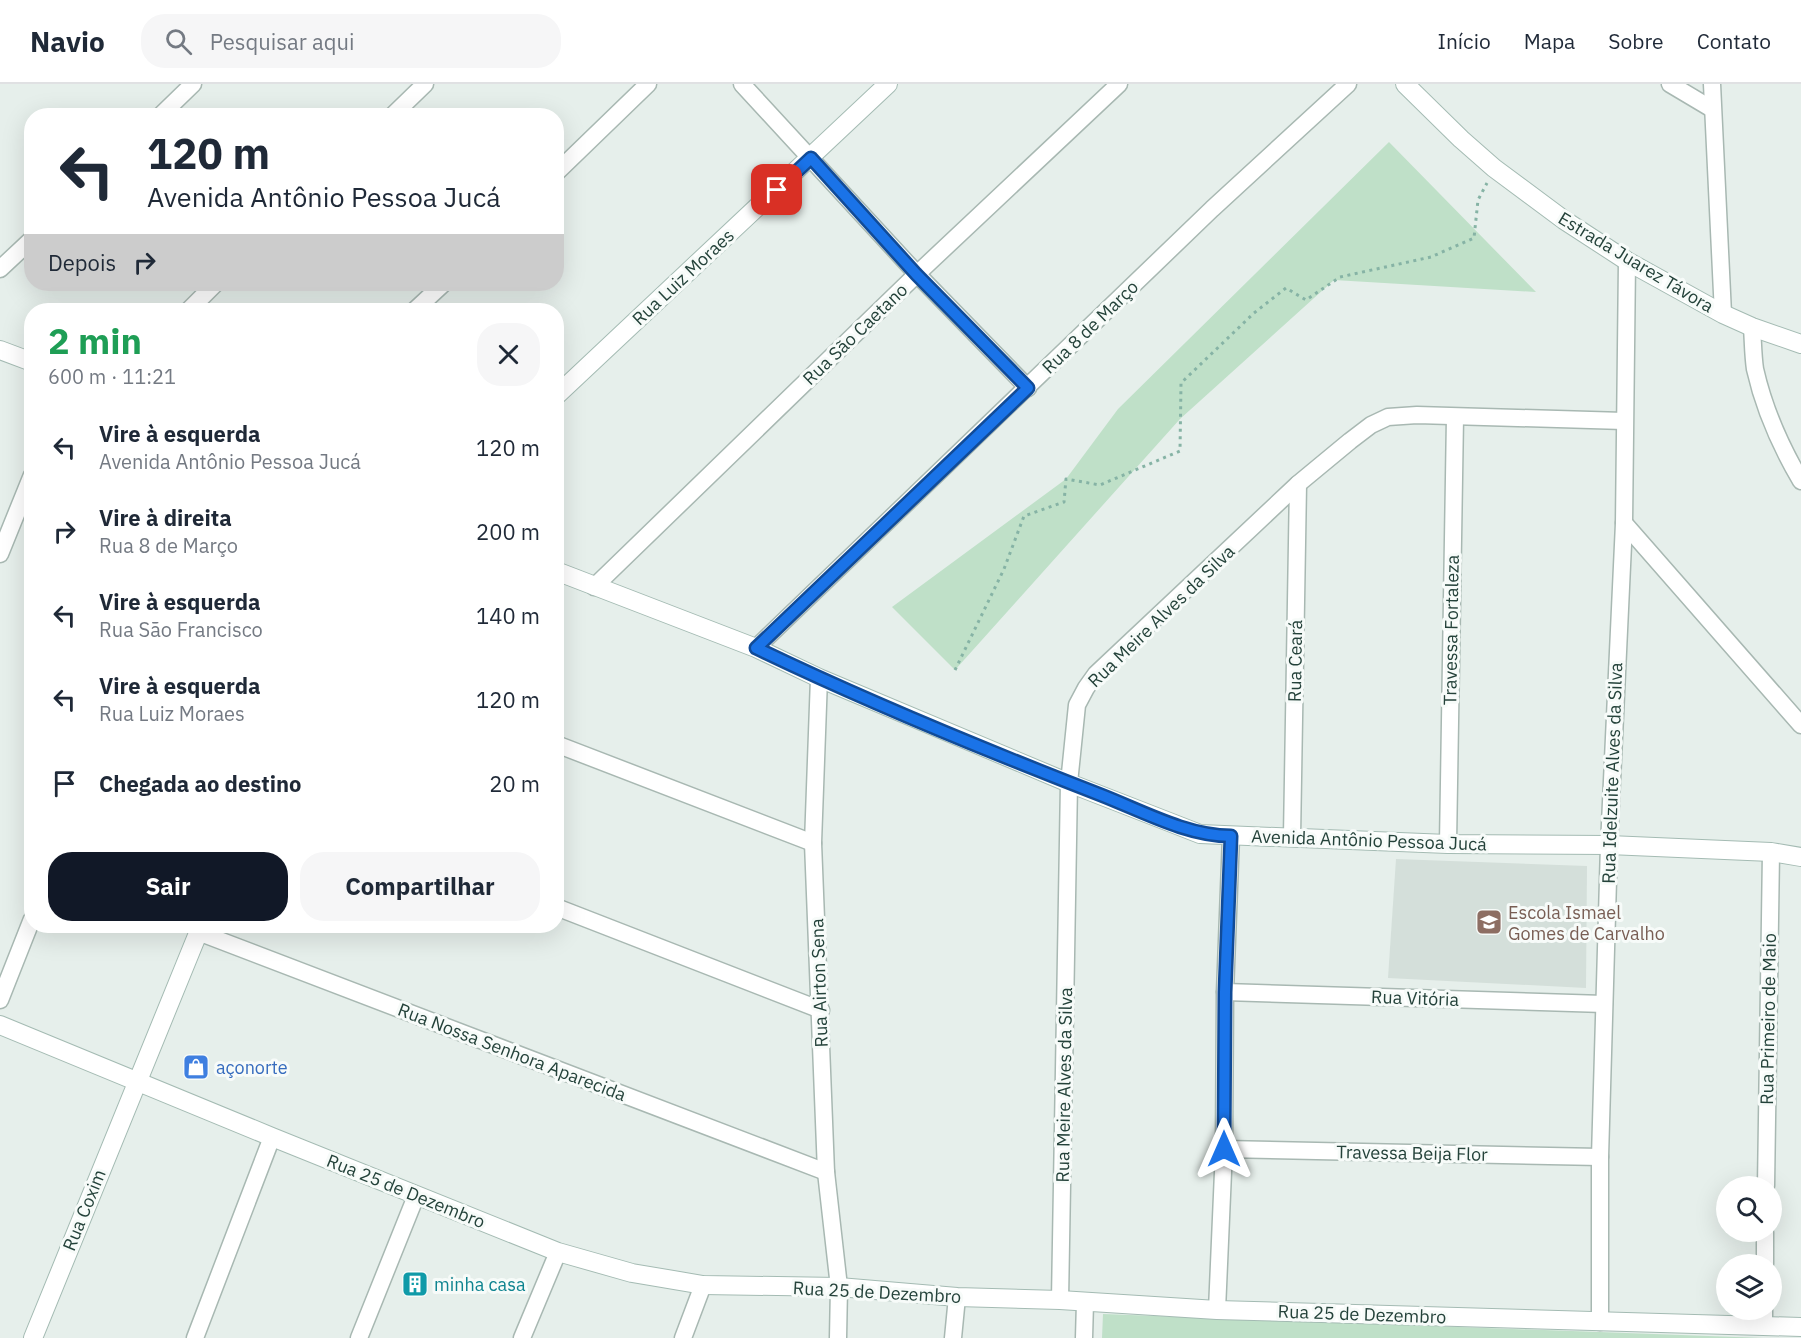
<!DOCTYPE html>
<html lang="pt">
<head>
<meta charset="utf-8">
<style>
	:root { --surface:#fff; --page:#f6f6f7; --text:#1f2937; --muted:#747a83; --line:#e0e1e3; --accent:#111827 }
	body { margin:0; font-family:"IBM Plex Sans",sans-serif; background:var(--page); color:var(--text); height:100vh; display:flex; flex-direction:column; font-size:22px; white-space:nowrap }
	* { box-sizing:border-box; margin:0 }
	p { font-size:20px; color:var(--muted) }
	.icon { flex:none; width:33px; height:33px; fill:none; stroke:currentColor; stroke-width:2; stroke-linecap:round; stroke-linejoin:round }
	.map { position:relative; flex:1; overflow:hidden }
	.drawer { position:absolute; left:24px; top:219px; width:540px; height:630px; display:flex; flex-direction:column; background:var(--surface); border-radius:24px; box-shadow:0 6px 24px #0002 }
	.drawer>* { flex:none }
	.hud { position:absolute; left:24px; top:24px; width:540px; height:183px; border-radius:24px; box-shadow:0 6px 24px #0002; background:#fff; color:var(--text); overflow:hidden }
	.buttons { position:absolute; left:1716px; top:1092px; display:grid; gap:12px }
	.buttons a { display:grid; place-items:center; width:66px; height:66px; border-radius:50%; background:var(--surface); box-shadow:0 6px 24px #0002; font-size:30px }
	.pin { position:absolute; display:grid; place-items:center; width:51px; height:51px; color:#fff; margin:-26px; border-radius:12px; box-shadow:0 3px 9px #0006 }
	.me { position:absolute; width:66px; margin:-33px; rotate:0deg; stroke-linejoin:round; filter:drop-shadow(0 0 4px #0008) }
	.turn { display:flex; align-items:center; gap:21px; height:126px; padding:0 24px; font-size:27px }
	.turn .icon { width:78px; height:78px; stroke-width:2.5 }
	.turn b { display:block; font-size:42px; line-height:51px }
	.then { display:flex; align-items:center; height:57px; padding:0 24px; background:#0003; gap:12px; font-size:22px }
	.round { display:grid; place-items:center; flex:none; width:63px; height:63px; border-radius:24px; background:var(--page) }
	.headline { display:flex; align-items:center; justify-content:space-between; height:102px; padding:0 24px }
	h1 { font-size:36px; font-weight:700; line-height:45px; color:#1e9e55 }
	.button { display:flex; gap:12px; margin-top:auto; padding:12px 24px }
	.button a { flex:1; height:69px; border-radius:24px; background:var(--accent); color:#fff; font-size:24px; font-weight:700; line-height:69px; text-align:center }
	.button a+a { background:var(--page); color:var(--text) }
	ul { padding:0; list-style:none }
	li { display:flex; align-items:center; gap:18px; height:84px; padding:0 24px }
	li div { flex:1 }
	li b { display:block; font-size:22px }
	li em { font-style:normal }
	header { display:flex; align-items:center; gap:36px; box-sizing:border-box; height:84px; padding:0 30px; background:var(--surface); border-bottom:2px solid var(--line) }
	header strong { font-size:28px }
	nav { display:flex; gap:33px; margin-inline-start:auto; font-size:21px }
	.search { width:420px; height:54px; background:var(--page); display:flex; align-items:center; gap:15px; box-sizing:border-box; padding:0 21px; border-radius:24px; color:var(--muted); font-size:22px }
	.map>svg:first-child { display:block }
	.built { fill:#d4dfda }
	.green { fill:#bfe0c8 }
	.lines { fill:none; stroke-linecap:round; stroke-linejoin:round }
	.street-casing { stroke:#a8b8b2; stroke-width:19 }
	.secondary-casing { stroke:#a4bbb3; stroke-width:20 }
	.path { stroke:#86b3a5; stroke-width:3; stroke-dasharray:3 4.5; stroke-linecap:butt }
	.street { stroke:#fff; stroke-width:16 }
	.secondary { stroke:#fff; stroke-width:18 }
	.route-casing { stroke:#114b97; stroke-width:15 }
	.route { stroke:#1a73e8; stroke-width:10 }
	.labels { text-anchor:middle; dominant-baseline:central; stroke-width:6; stroke-linejoin:round; paint-order:stroke }
	.street-label { font-size:18px; fill:#24423a; stroke:#f7fbf9 }
	.education-label { font-size:18px; fill:#785e54; stroke:#f7fbf9; text-anchor:start }
	.shop-label { font-size:18px; fill:#366cbe; stroke:#f7fbf9; text-anchor:start }
	.culture-label { font-size:18px; fill:#0d838f; stroke:#f7fbf9; text-anchor:start }
</style>
</head>
<body>
<header>
<strong>Navio</strong>
<div class="search"><svg class="icon" aria-label="search" viewBox="0 0 24 24"><circle cx="10" cy="10" r="6"/><path d="M15 15l6 6"/></svg>Pesquisar aqui</div>
<nav><a>Início</a><a>Mapa</a><a>Sobre</a><a>Contato</a></nav>
</header>
<div class="map">
<svg width="1801" height="1254" viewBox="0 0 1801 1254">
	<rect width="100%" height="100%" fill="#e6efeb"/>
	<polygon class="built" points="1396,775 1587,782 1586,904 1388,894"/>
	<g class="green">
		<polygon points="1389,58 1536,208 1334,196 1180,335 955,586 892,523 1066,395 1118,325"/>
		<polygon points="1103,1230 1763,1254 1102,1254"/>
	</g>
	<g class="lines">
		<defs>
			<g id="street">
				<polyline points="742,0 917,190 1028,304"/>
				<polyline points="1670,0 1712,25"/>
				<polyline points="1712,0 1723,230"/>
				<polyline points="160,32 193,0"/>
				<polyline points="392,32 425,0"/>
				<polyline points="556,89 648,0"/>
				<polyline points="0,185 32,155"/>
				<polyline points="189,226 215,200"/>
				<polyline points="415,226 443,200"/>
				<path d="M1752 243C1753 257 1753 272 1755 285 1764 325 1781 363 1801 397"/>
				<polyline points="1624,439 1801,641"/>
				<polyline points="0,470 32,391"/>
				<polyline points="594,503 917,190 1119,0"/>
				<polyline points="756,564 1212,125 1348,0"/>
				<polyline points="819,594 813,759 826,1088 839,1203 838,1254"/>
				<polyline points="556,660 813,759"/>
				<polyline points="1292,753 1298,400"/>
				<polyline points="1448,760 1455,333"/>
				<polyline points="556,823 821,926"/>
				<polyline points="198,848 826,1088"/>
				<polyline points="1225,908 1604,920"/>
				<polyline points="0,916 32,835"/>
				<polyline points="1224,1065 1600,1073"/>
				<polyline points="1766,1102 1771,768"/>
				<polyline points="1765,1180 1765,1148"/>
				<polyline points="1060,1216 1069,699 1077,621 1086,604 1096,590 1298,400 1350,357 1371,341 1388,333 1417,331 1624,337"/>
				<polyline points="1217,1226 1224,1065 1225,908 1231,752"/>
				<polyline points="1600,1238 1600,1073 1609,761 1624,439 1627,177"/>
				<polyline points="1764,1242 1764,1226"/>
				<polyline points="195,1254 272,1053"/>
				<polyline points="359,1254 416,1112"/>
				<polyline points="522,1254 558,1168"/>
				<polyline points="683,1254 703,1201"/>
				<polyline points="953,1254 957,1213"/>
				<polyline points="1084,1254 1085,1218"/>
			</g>
			<g id="secondary">
				<polyline points="1405,0 1461,55 1494,84 1564,136 1627,177 1723,230 1752,243 1801,260"/>
				<polyline points="0,266 32,278"/>
				<polyline points="556,312 888,0"/>
				<polyline points="556,487 756,564 819,594 1069,699 1200,750 1448,760 1609,761 1771,768 1801,773"/>
				<polyline points="0,941 272,1053 558,1168 632,1189 703,1201 839,1203 957,1213 1060,1216 1217,1226 1801,1243"/>
				<polyline points="33,1254 201,842"/>
			</g>
		</defs>
		<use href="#street" class="street-casing"/>
		<use href="#secondary" class="secondary-casing"/>
		<polyline class="path" points="955,586 1004,485 1024,432 1064,418 1066,395 1100,401 1180,367 1181,299 1254,229 1286,204 1306,216 1340,193 1431,173 1474,154 1478,116 1487,99"/>
		<use href="#street" class="street"/>
		<use href="#secondary" class="secondary"/>
	</g>
	<g class="lines">
		<defs>
			<path id="route" d="M777 106 811 74 916 190 1028 304 756 564C868 618 985 666 1101 711 1142 727 1187 752 1231 752L1225 908 1224 1065"/>
		</defs>
		<use href="#route" class="route-casing"/>
		<use href="#route" class="route"/>
	</g>
	<defs>
		<symbol id="school-square" viewBox="-11 -11 22 22"><rect x="-9" y="-9" width="18" height="18" rx="4" fill="#8d6e63" stroke="#f7fbf9"/><path d="M0-5L7-2L0 1L-7-2ZM-4 1L0 2.5L4 1V4Q0 6-4 4Z" fill="#fff"/></symbol>
		<symbol id="shop-square" viewBox="-11 -11 22 22"><rect x="-9" y="-9" width="18" height="18" rx="4" fill="#3f7fe0" stroke="#f7fbf9"/><path d="M-5-2.5h2.3a2.7 3.5 0 0 1 5.4 0H5L5.5 6h-11ZM-1.5-2.5h3a1.5 2.3 0 0 0-3 0Z" fill="#fff"/></symbol>
		<symbol id="building-square" viewBox="-11 -11 22 22"><rect x="-9" y="-9" width="18" height="18" rx="4" fill="#0f9aa8" stroke="#f7fbf9"/><path d="M-4-6H4V6H1V3H-1V6H-4ZM-2.5-4.3h1.7v1.8h-1.7ZM.8-4.3h1.7v1.8H.8ZM-2.5-1h1.7V.8h-1.7ZM.8-1h1.7V.8H.8Z" fill="#fff"/></symbol>
	</defs>
	<g fill-rule="evenodd">
		<use href="#school-square" x="1474" y="823" width="30" height="30"/>
		<use href="#shop-square" x="181" y="968" width="30" height="30"/>
		<use href="#building-square" x="400" y="1185" width="30" height="30"/>
	</g>
	<g class="labels">
		<g class="street-label">
			<text transform="translate(1636 178) rotate(31)">Estrada Juarez Távora</text>
			<text transform="translate(683 193) rotate(-43)">Rua Luiz Moraes</text>
			<text transform="translate(1090 243) rotate(-44)">Rua 8 de Março</text>
			<text transform="translate(855 250) rotate(-44)">Rua São Caetano</text>
			<text transform="translate(1161 532) rotate(-44)">Rua Meire Alves da Silva</text>
			<text transform="translate(1451 546) rotate(-89)">Travessa Fortaleza</text>
			<text transform="translate(1295 577) rotate(-89)">Rua Ceará</text>
			<text transform="translate(1612 689) rotate(-88)">Rua Idelzuite Alves da Silva</text>
			<text transform="translate(1369 756) rotate(2)">Avenida Antônio Pessoa Jucá</text>
			<text transform="translate(819 899) rotate(-92)">Rua Airton Sena</text>
			<text transform="translate(1415 914) rotate(2)">Rua Vitória</text>
			<text transform="translate(1768 935) rotate(-89)">Rua Primeiro de Maio</text>
			<text transform="translate(512 968) rotate(21)">Rua Nossa Senhora Aparecida</text>
			<text transform="translate(1064 1001) rotate(-89)">Rua Meire Alves da Silva</text>
			<text transform="translate(1412 1069) rotate(1)">Travessa Beija Flor</text>
			<text transform="translate(406 1107) rotate(22)">Rua 25 de Dezembro</text>
			<text transform="translate(84 1126) rotate(-68)">Rua Coxim</text>
			<text transform="translate(877 1208) rotate(3)">Rua 25 de Dezembro</text>
			<text transform="translate(1362 1230) rotate(2)">Rua 25 de Dezembro</text>
		</g>
		<g class="education-label">
			<text x="1508" y="828">Escola Ismael<tspan x="1508" dy="21">Gomes de Carvalho</tspan></text>
		</g>
		<g class="shop-label">
			<text x="216" y="983">açonorte</text>
		</g>
		<g class="culture-label">
			<text x="434" y="1200">minha casa</text>
		</g>
	</g>
</svg>
<div class="buttons">
<a><svg class="icon" aria-label="search" viewBox="0 0 24 24"><circle cx="10" cy="10" r="6"/><path d="M15 15l6 6"/></svg></a>
<a><svg class="icon" aria-label="layers" viewBox="0 0 24 24"><path d="M12 4l9 5-9 5-9-5zM3 14l9 5 9-5"/></svg></a>
</div>
<div class="pin" style="left:777px;top:106px;background:#d93025"><svg class="icon" aria-label="arrive" viewBox="0 0 24 24"><path d="M6 21V4h12l-3 4 3 4H6"/></svg></div>
<svg class="me" style="left:1224px;top:1065px" viewBox="-20 -20 40 40"><path d="M0-17L14 15 0 8-14 15z" fill="#1a73e8" stroke="#fff" stroke-width="4"/></svg>
<div class="hud">
<div class="turn"><svg class="icon" aria-label="left" viewBox="0 0 24 24"><path d="M17 20v-9H6M10 6l-5 5 5 5"/></svg><div><b>120 m</b>Avenida Antônio Pessoa Jucá</div></div>
<div class="then">Depois<svg class="icon" aria-label="right" viewBox="0 0 24 24"><path d="M7 20v-9h11M14 6l5 5-5 5"/></svg></div>
</div>
<section class="drawer">
<div class="headline"><div><h1>2 min</h1><p>600 m · 11:21</p></div><a class="round"><svg class="icon" aria-label="close" viewBox="0 0 24 24"><path d="M6 6l12 12M18 6L6 18"/></svg></a></div>
<ul>
<li><svg class="icon" aria-label="left" viewBox="0 0 24 24"><path d="M17 20v-9H6M10 6l-5 5 5 5"/></svg><div><b>Vire à esquerda</b><p>Avenida Antônio Pessoa Jucá</p></div><em>120 m</em></li>
<li><svg class="icon" aria-label="right" viewBox="0 0 24 24"><path d="M7 20v-9h11M14 6l5 5-5 5"/></svg><div><b>Vire à direita</b><p>Rua 8 de Março</p></div><em>200 m</em></li>
<li><svg class="icon" aria-label="left" viewBox="0 0 24 24"><path d="M17 20v-9H6M10 6l-5 5 5 5"/></svg><div><b>Vire à esquerda</b><p>Rua São Francisco</p></div><em>140 m</em></li>
<li><svg class="icon" aria-label="left" viewBox="0 0 24 24"><path d="M17 20v-9H6M10 6l-5 5 5 5"/></svg><div><b>Vire à esquerda</b><p>Rua Luiz Moraes</p></div><em>120 m</em></li>
<li><svg class="icon" aria-label="arrive" viewBox="0 0 24 24"><path d="M6 21V4h12l-3 4 3 4H6"/></svg><div><b>Chegada ao destino</b></div><em>20 m</em></li>
</ul>
<div class="button"><a>Sair</a><a>Compartilhar</a></div>
</section>
</div>
</body>
</html>
